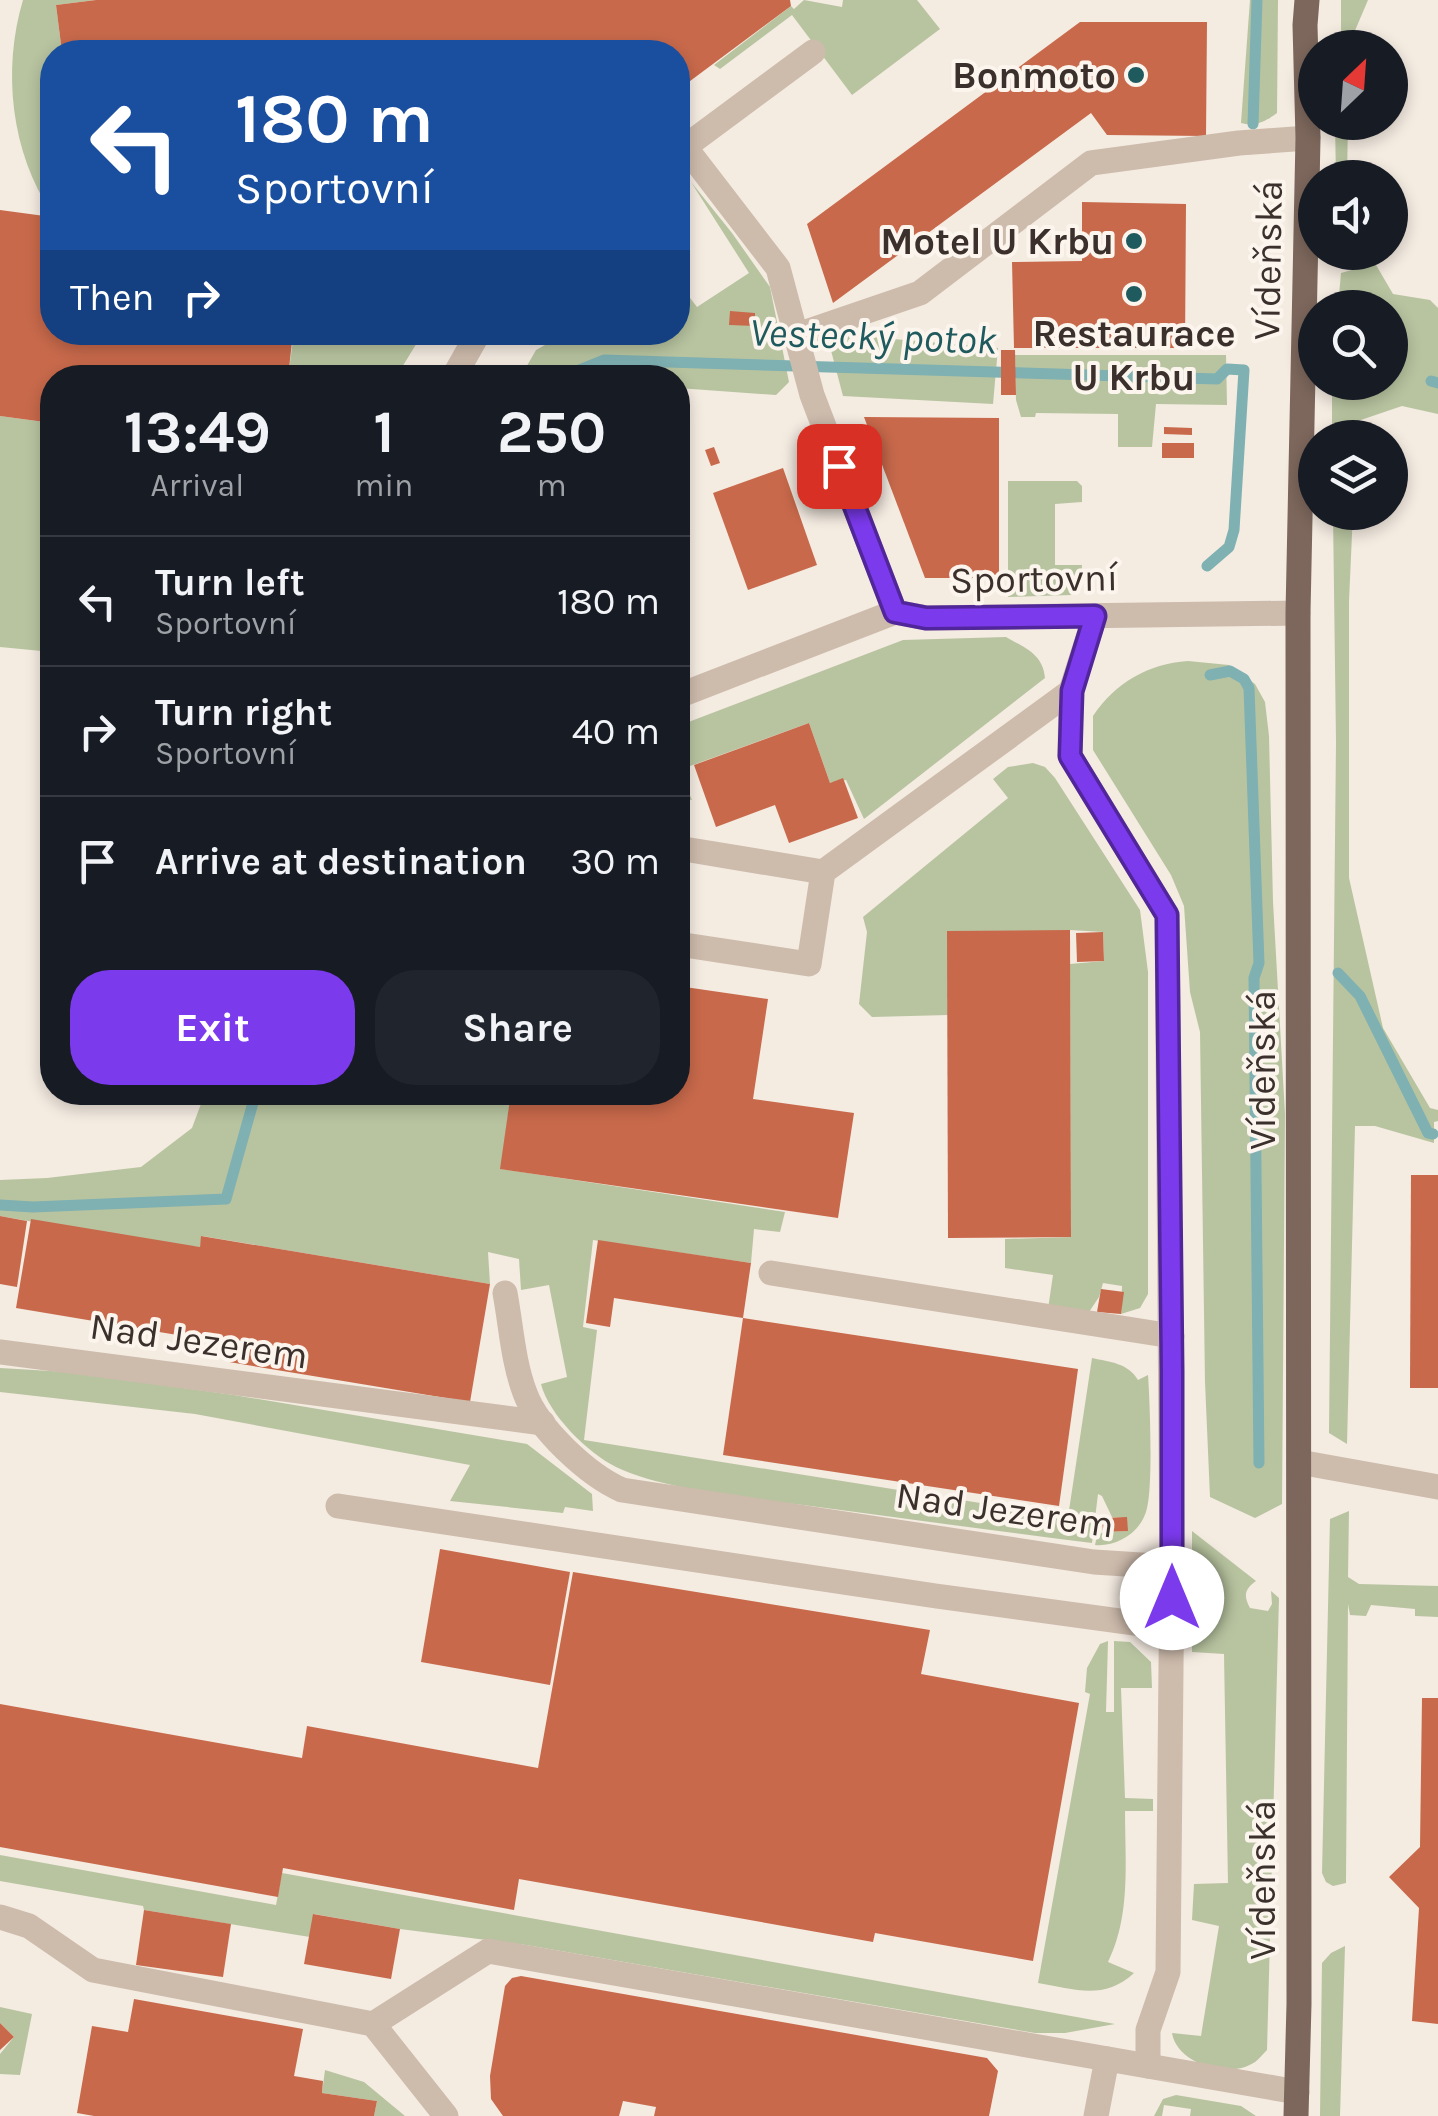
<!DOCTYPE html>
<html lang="en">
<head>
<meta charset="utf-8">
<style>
	:root { --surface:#171b24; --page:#20242c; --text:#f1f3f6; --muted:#9ea1a6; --line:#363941; --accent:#7c3aed }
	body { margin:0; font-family:Karla,sans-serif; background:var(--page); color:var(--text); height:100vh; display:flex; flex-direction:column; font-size:38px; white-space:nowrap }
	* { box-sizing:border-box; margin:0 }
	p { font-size:32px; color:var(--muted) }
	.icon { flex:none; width:55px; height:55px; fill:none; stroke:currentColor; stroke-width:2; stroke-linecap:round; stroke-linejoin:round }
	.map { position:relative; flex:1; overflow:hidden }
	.sheet { position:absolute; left:40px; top:365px; width:650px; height:740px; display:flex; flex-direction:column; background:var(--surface); border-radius:40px; box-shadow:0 5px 15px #0003 }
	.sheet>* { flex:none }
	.guide { position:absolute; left:40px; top:40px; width:650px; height:305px; border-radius:40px; box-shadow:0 5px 15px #0003; background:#1a4fa0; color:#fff; overflow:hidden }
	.needle { width:65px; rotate:25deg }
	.fabs { position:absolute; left:1298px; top:30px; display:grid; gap:20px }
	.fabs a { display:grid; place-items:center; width:110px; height:110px; border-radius:50%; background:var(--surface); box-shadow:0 5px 15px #0003; font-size:50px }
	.pin { position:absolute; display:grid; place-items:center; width:85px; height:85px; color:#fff; margin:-42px; border-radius:20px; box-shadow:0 5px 15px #0006 }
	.me { position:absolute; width:110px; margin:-55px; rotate:0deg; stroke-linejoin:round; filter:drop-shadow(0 0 8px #0008) }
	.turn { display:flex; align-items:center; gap:35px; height:210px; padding:0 30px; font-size:45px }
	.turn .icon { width:130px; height:130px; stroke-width:2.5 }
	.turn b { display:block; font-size:70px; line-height:85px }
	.then { display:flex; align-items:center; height:95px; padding:0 30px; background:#0003; gap:20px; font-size:38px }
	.eta { display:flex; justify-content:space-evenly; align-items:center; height:170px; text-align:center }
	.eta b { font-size:60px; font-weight:700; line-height:70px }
	.button { display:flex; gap:20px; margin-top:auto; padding:20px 30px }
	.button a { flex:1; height:115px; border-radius:40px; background:var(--accent); color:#fff; font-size:40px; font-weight:700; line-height:115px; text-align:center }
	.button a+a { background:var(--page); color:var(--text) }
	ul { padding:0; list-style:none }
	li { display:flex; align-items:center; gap:30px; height:130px; padding:0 30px; border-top:2px solid var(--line) }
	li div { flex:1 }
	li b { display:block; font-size:38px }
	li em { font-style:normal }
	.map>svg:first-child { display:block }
	.green { fill:#b8c4a0 }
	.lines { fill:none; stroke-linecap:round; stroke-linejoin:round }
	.stream { stroke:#7fb0b2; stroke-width:11 }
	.building { fill:#c8694b }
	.minor { stroke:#cdbbac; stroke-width:25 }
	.major { stroke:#7d675c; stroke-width:25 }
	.route-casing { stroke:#51269a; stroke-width:25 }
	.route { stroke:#7c3aed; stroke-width:18 }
	.poi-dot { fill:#1f5a5e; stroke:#fbf5ee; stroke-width:4 }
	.labels { text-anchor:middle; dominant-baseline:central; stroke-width:8; stroke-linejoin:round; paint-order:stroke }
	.poi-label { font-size:38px; font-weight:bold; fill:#3b302b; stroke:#fbf5ee; text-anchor:end }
	.street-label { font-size:38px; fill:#3b302b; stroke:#fbf5ee }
	.water-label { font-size:40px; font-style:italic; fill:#1f5a5e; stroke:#fbf5ee }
</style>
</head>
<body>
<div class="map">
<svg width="1438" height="2116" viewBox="0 0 1438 2116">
	<rect width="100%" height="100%" fill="#f4ebe1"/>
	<g class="green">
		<path d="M23 0H96L56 5 62 52H52V213C11 153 2 70 23 0Z"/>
		<polygon points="804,0 842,7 843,0 917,0 940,29 852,95 792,15 720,69 714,65 791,6 794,9"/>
		<path d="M1250 0H1278L1277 113C1266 121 1256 127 1241 123Z"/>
		<polygon points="1341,0 1368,0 1348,47 1341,47"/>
		<polygon points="1348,123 1347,177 1336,177 1335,124"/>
		<polygon points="691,182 732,233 770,287 789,382 776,395 678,388 678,378 520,378 536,350 554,340 541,333 678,332 678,282 697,307 749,273"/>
		<polygon points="1358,253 1369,253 1393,294 1430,300 1438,308 1438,414 1402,406 1355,422 1353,437 1332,437 1332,383 1390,382 1390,308 1338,307 1341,273 1365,266"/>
		<polygon points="294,333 294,332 423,333 396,377 288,377"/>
		<polygon points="847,335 998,348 993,404 843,396 828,339"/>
		<polygon points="1015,355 1226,355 1227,405 1156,404 1152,447 1118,447 1118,414 1036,413 1035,417 1021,417 1016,400"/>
		<polygon points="0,416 52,423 52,652 0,647"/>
		<polygon points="1008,481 1077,481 1082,486 1082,502 1055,504 1055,565 1082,565 1081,584 1071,595 1008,597"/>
		<polygon points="1353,512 1349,601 1349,878 1383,1028 1430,1108 1438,1110 1438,1121 1434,1122 1434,1143 1375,1126 1355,1126 1347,1444 1329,1433 1336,742 1333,513"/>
		<path d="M1006 637C1025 648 1043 654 1045 678L864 819 846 780 830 783 809 723 679 770 692 800 678 798V726L903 640Z"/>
		<path d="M1188 661 1229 665 1255 684 1265 702 1269 736 1273 902 1285 1114 1282 1504 1255 1518 1210 1497 1205 1382 1200 1032 1190 992 1184 906 1171 875 1093 750V716C1116 682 1148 664 1188 661Z"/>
		<polygon points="1033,763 1045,767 1055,778 1140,910 1148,972 1148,1294 1140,1308 1121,1314 1122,1286 1103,1283 1099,1297 1089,1312 1048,1309 1053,1275 1005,1268 1005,1239 1071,1237 1070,964 1104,961 1103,932 1070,930 948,1015 872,1017 859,1004 867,932 863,917 1008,798 993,779 1008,767"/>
		<path d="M205 1093H511L501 1169 785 1212 780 1232 754 1229 751 1263 593 1240 583 1327 597 1330 584 1440 1068 1517 1092 1358C1110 1362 1128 1363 1138 1380L1148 1375C1150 1403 1153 1483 1147 1508 1142 1532 1117 1547 1095 1545L1097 1536 1103 1532 1127 1531V1518L1112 1517 1102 1496 1098 1494 1092 1543C996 1531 900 1518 803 1505 753 1499 660 1489 616 1467 588 1453 549 1415 541 1384L567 1377 549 1285 521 1290 519 1259 488 1252 490 1284 202 1236 200 1247 153 1243 0 1216V1180L47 1178 141 1167 192 1128Z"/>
		<polygon points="0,1368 68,1372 234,1395 527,1444 592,1494 593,1511 565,1507 563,1513 450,1501 470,1465 195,1414 0,1392"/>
		<polygon points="1349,1511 1348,1577 1359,1584 1438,1586 1438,1617 1415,1616 1415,1609 1371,1605 1366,1616 1350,1615 1348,1604 1346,1879 1346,1883 1333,1886 1326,1882 1322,1873 1330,1519"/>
		<path d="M1192 1531 1256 1581C1245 1589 1243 1595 1250 1608L1268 1611 1272 1604 1271 1591 1279 1598 1267 2050C1266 2051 1256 2062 1255 2062 1229 2080 1177 2064 1172 2033L1201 2036 1219 1926 1192 1920 1194 1884 1228 1883 1224 1654 1192 1652Z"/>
		<path d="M1108 1641 1106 1712H1114V1641L1130 1642 1151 1662 1152 1688H1121L1125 1798 1153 1799V1811H1125C1125 1862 1131 1915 1108 1962L1134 1973C1104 2001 1074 1989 1038 1983L1090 1694 1085 1692 1087 1668 1100 1644Z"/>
		<polygon points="0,1855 276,1905 282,1873 1115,2024 1065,2033 1035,2033 526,1945 400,1929 314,1914 310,1937 144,1910 143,1906 0,1881"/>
		<polygon points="1345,1946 1340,2116 1320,2116 1322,1963 1331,1953"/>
		<polygon points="0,2007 32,2014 20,2075 0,2074 0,2054 14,2037 0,2023"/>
		<polygon points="325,2070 364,2082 405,2116 374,2116 377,2101 322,2093"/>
		<polygon points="1176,2095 1241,2106 1256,2116 1190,2116 1191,2109 1164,2105 1162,2116 1154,2116 1163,2099"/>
	</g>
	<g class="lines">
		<g class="stream">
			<polyline points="1253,124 1257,0"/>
			<polyline points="559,378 604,360 1217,379 1227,369 1244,370 1234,530 1229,547 1207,566"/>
			<polyline points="1431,381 1438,383"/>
			<polyline points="1210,675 1230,671 1244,679 1249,688 1259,963 1254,978 1259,1463"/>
			<polyline points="1338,973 1360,996 1428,1133 1433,1134"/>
			<polyline points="0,1205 33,1207 226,1199 256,1092"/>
		</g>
	</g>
	<g class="building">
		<polygon points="96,0 790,0 791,6 678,90 678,52 62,52 56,5"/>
		<polygon points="1080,22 1207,22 1206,136 1107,135 1091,113 833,303 807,224"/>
		<polygon points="1082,202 1186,204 1185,348 1014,348 1012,262 1082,261"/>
		<polygon points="0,210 52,217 52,332 293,332 288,378 52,378 52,423 0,416"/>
		<polygon points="730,311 755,313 755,326 729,325"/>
		<polygon points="1001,350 1015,350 1016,395 1001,395"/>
		<polygon points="864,417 999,418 999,578 925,578"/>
		<polygon points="1164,427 1192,428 1192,435 1164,434"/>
		<rect x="1162" y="443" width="32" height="15"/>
		<polygon points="714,447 720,463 711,466 705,450"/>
		<polygon points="783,468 817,565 748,590 713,493"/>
		<polygon points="809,723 830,783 843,778 858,818 789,843 775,805 716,827 694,765"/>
		<polygon points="1070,930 1071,1237 948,1238 947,931"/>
		<polygon points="1103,932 1104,961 1077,962 1076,933"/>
		<polygon points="678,986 768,999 753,1099 854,1113 838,1218 500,1169 511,1092 678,1092"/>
		<polygon points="1411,1175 1438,1175 1438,1388 1410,1388"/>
		<polygon points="0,1216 27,1221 17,1287 0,1284"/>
		<polygon points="31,1219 200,1247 201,1236 490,1284 470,1402 229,1362 231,1344 16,1308"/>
		<polygon points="598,1240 751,1263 743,1318 614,1298 610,1327 586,1323"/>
		<polygon points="1101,1289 1124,1292 1121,1314 1097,1312"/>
		<polygon points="743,1318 1078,1369 1059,1506 723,1455"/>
		<polygon points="1127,1517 1128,1531 1103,1532 1102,1518"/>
		<polygon points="440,1549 570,1572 550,1685 421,1662"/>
		<polygon points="573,1572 930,1630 921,1674 1079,1703 1033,1961 875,1933 873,1942 519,1879 514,1910 283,1868 278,1897 0,1847 0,1704 302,1758 307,1726 538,1768"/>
		<polygon points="1422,1698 1438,1698 1438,2024 1412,2021 1419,1908 1389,1877 1420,1847"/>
		<polygon points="144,1910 231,1924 223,1977 136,1965"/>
		<polygon points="313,1914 400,1929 391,1979 304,1964"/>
		<polygon points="521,1976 987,2058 998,2071 989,2116 654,2116 656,2107 623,2101 619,2116 503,2116 491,2099 490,2076 505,1986 512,1978"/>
		<polygon points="134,1999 303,2029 294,2076 323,2081 322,2093 377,2101 374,2116 94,2116 77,2113 92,2026 128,2032"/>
		<polygon points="0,2023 14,2037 0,2050"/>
	</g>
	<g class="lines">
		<g class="minor">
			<polyline points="685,147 778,268 812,395 895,612 927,618 1298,613"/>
			<polyline points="678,152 813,52"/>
			<polyline points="797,335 920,293 1091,163 1239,143 1308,138"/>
			<polyline points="453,378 479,332"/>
			<polyline points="678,696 895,612"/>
			<polyline points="678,848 823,872"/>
			<polyline points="678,944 809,964 823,872 1071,691"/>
			<polyline points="771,1273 1172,1336"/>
			<path d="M505 1293C511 1325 513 1362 525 1393 538 1429 588 1475 622 1490L1094 1562 1172 1567 1167 915 1070 756 1071 691 1095 616"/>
			<polyline points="0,1352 543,1423"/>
			<polyline points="1299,1462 1438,1487"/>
			<polyline points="338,1506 936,1596 1171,1628"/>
			<polyline points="0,1917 29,1926 93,1970 373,2024 446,2116"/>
			<polyline points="373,2024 488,1951 1297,2092"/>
			<polyline points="1148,2066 1148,2030 1168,1972 1172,1567"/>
			<polyline points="1096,2116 1107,2059"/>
		</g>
		<polyline class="major" points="1296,2116 1299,2004 1298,613 1308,138 1305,25 1307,0"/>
	</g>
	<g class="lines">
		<defs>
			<polyline id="route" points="839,466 895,612 926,618 1095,616 1072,691 1070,756 1167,915 1172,1371 1172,1598"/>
		</defs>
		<use href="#route" class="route-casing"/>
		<use href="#route" class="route"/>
	</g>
	<g class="poi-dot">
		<circle cx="1136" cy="75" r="10"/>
		<circle cx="1134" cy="241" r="10"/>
		<circle cx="1134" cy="294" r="10"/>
	</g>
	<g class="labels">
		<g class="poi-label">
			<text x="1116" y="75">Bonmoto</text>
			<text x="1114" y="241">Motel U Krbu</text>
			<text x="1134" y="333" text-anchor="middle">Restaurace<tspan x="1134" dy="44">U Krbu</tspan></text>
		</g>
		<g class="street-label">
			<text transform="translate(1268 260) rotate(-89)">Vídeňská</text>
			<text transform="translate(1034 579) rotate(-1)">Sportovní</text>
			<text transform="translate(1262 1070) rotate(-90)">Vídeňská</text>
			<text transform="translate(199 1341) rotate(8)">Nad Jezerem</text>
			<text transform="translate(1005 1510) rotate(8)">Nad Jezerem</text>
			<text transform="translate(1262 1880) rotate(-90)">Vídeňská</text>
		</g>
		<g class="water-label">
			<text transform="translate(873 336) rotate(2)">Vestecký potok</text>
		</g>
	</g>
</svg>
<div class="fabs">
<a><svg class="needle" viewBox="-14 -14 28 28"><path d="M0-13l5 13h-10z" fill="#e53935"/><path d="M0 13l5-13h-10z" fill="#9ea1a6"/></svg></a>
<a><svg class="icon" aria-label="sound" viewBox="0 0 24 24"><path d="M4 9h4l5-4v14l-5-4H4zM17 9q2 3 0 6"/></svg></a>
<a><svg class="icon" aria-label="search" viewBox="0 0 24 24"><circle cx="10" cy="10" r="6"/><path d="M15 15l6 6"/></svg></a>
<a><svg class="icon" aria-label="layers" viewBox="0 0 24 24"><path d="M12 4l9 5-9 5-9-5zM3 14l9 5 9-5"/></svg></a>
</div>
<div class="pin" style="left:839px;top:466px;background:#d93025"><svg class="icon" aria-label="arrive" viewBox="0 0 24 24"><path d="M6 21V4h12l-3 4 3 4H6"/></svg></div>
<svg class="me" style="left:1172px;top:1598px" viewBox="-20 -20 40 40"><circle r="19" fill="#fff"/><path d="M0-13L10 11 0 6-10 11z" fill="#7c3aed"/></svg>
<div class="guide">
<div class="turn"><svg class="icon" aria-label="left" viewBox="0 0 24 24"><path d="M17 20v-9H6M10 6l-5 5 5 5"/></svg><div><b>180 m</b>Sportovní</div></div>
<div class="then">Then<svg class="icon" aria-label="right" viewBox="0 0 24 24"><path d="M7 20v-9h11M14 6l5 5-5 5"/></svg></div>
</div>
<section class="sheet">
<div class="eta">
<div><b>13:49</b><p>Arrival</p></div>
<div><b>1</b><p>min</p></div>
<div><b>250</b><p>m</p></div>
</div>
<ul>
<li><svg class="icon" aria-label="left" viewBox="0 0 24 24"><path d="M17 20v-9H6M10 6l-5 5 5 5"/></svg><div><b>Turn left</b><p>Sportovní</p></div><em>180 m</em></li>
<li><svg class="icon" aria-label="right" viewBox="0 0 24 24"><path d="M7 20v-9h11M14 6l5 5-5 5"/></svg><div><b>Turn right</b><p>Sportovní</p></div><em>40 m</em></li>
<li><svg class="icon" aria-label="arrive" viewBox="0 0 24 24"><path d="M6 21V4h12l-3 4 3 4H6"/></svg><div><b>Arrive at destination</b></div><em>30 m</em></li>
</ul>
<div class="button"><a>Exit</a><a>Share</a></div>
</section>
</div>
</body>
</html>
